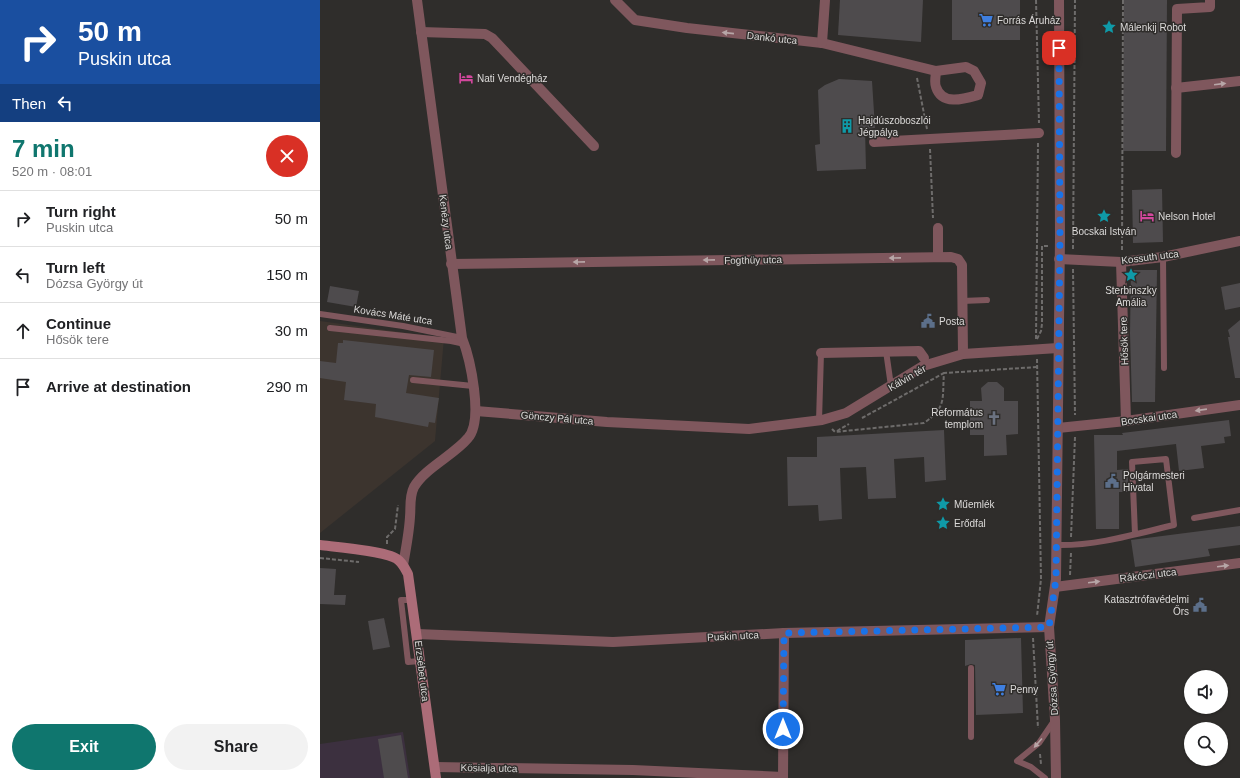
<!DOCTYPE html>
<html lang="en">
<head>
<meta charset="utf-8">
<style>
	:root { --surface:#fff; --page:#f2f2f2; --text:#202124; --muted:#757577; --line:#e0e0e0; --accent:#0f766e }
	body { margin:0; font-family:Helvetica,sans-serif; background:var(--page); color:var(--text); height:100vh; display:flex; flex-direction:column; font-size:15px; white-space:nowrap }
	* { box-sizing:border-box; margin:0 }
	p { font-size:13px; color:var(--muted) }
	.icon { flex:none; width:22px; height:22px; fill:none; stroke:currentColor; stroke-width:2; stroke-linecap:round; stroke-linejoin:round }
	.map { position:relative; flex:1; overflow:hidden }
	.sheet { display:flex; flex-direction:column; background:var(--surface); width:320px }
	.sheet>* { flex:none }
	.top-card { background:#1a4fa0; color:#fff; overflow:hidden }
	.buttons { position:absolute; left:864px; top:670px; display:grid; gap:8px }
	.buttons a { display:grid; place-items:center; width:44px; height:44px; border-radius:50%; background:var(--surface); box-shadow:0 1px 3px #0004; font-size:20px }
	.pin { position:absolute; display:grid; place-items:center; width:34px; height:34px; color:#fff; margin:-17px; border-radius:8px; box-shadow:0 2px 6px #0006 }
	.me { position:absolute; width:44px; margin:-22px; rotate:0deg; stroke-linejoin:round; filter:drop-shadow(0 0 3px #0008) }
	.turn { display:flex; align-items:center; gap:14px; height:84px; padding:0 12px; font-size:18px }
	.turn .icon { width:52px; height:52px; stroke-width:2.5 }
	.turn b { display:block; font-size:28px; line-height:34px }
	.then { display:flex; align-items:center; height:38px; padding:0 12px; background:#0003; gap:8px; font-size:15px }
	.round { display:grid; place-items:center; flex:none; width:42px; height:42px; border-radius:21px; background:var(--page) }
	.overview { display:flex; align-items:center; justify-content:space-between; height:68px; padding:0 12px }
	h1 { font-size:24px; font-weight:600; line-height:30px; color:var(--accent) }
	.primary-button { display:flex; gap:8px; margin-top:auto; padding:8px 12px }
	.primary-button a { flex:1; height:46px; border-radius:24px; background:var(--accent); color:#fff; font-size:16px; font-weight:600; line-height:46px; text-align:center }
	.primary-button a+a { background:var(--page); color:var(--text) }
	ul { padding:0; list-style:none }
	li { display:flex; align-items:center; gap:12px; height:56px; padding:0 12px; border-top:1px solid var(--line) }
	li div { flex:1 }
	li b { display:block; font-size:15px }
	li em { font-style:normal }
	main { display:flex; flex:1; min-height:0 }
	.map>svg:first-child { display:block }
	.commercial { fill:#3c303f }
	.built { fill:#3c342e }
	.building { fill:#4e4b4d }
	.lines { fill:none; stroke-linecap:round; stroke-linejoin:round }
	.path { stroke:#6e6c6b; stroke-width:2; stroke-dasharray:4 2; stroke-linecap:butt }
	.service { stroke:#7f575d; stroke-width:6 }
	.pedestrian { stroke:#7f575d; stroke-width:10 }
	.minor { stroke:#7f575d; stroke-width:10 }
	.tertiary { stroke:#7f575d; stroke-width:10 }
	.secondary { stroke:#ac6c78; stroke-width:10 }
	.oneway { fill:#b7a6a7 }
	.route { stroke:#1a73e8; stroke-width:7; stroke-dasharray:0 12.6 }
	.labels { text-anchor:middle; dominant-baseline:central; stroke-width:3; stroke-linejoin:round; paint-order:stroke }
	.poi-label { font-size:10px; fill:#dcdad9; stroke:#2f2d2b; text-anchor:start }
	.street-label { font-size:10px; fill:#dcdad9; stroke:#2f2d2b }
</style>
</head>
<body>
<main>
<section class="sheet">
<div class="top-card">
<div class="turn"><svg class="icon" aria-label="right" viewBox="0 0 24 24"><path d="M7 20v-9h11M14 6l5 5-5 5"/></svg><div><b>50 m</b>Puskin utca</div></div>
<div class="then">Then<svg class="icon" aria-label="left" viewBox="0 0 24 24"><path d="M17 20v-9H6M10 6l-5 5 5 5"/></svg></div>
</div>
<div class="overview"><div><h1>7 min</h1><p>520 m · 08:01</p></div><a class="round" style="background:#d93025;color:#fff"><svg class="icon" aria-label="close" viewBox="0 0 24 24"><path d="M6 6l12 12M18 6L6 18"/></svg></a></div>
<ul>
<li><svg class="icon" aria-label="right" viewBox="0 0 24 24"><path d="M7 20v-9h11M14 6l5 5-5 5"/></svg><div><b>Turn right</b><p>Puskin utca</p></div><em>50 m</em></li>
<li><svg class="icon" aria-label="left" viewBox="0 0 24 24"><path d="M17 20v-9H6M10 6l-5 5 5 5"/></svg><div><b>Turn left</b><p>Dózsa György út</p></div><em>150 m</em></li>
<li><svg class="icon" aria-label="ahead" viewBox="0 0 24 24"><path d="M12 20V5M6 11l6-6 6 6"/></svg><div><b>Continue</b><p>Hősök tere</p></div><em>30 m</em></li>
<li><svg class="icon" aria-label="arrive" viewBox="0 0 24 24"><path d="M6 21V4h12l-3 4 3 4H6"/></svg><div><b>Arrive at destination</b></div><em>290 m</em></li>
</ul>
<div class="primary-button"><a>Exit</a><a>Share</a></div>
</section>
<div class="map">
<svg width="920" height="778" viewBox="0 0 920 778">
	<rect width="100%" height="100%" fill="#2f2d2b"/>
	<polygon class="commercial" points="83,732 90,778 0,778 0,744"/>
	<polygon class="built" points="0,321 124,338 115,441 0,533"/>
	<g class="building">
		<polygon points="520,0 603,0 601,42 518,35"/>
		<rect x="632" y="0" width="68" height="40"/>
		<polygon points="804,0 847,0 846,151 803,151"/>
		<polygon points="519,79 552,81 555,128 545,129 546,169 497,171 495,145 500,144 498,90 505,85"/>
		<polygon points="842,189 843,242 813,243 812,190"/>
		<polygon points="811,270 837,270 835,402 812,402 810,333"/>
		<polygon points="920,283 920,307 905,310 901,287"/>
		<polygon points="10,286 39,291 36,307 7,302"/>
		<polygon points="920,320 920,378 915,378 908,337 910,337 908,330"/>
		<polygon points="23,340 114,350 111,377 89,375 86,393 119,398 115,423 109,422 108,427 55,417 56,404 24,400 26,382 0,378 0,361 16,363 18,343 23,343"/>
		<polygon points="668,382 677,382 684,388 684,401 698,401 698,434 686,435 687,455 664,456 664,435 650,435 650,401 662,401 661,388"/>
		<polygon points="909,420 911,436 904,437 905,443 881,446 884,468 859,471 856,444 797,451 797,470 808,469 808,485 809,492 799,492 799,529 776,529 774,435 803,435 802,433"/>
		<polygon points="624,430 626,480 605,482 604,457 574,459 576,498 548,499 546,467 520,468 522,519 499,521 498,505 468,506 467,457 497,457 497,437"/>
		<polygon points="920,526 920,545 888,549 890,556 815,567 811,540"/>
		<polygon points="0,568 16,569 14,595 26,595 25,605 0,604"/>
		<polygon points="64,618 70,647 53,650 48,621"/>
		<polygon points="701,638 703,713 656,715 655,665 651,664 645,666 645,640"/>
		<polygon points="81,735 88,778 64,778 58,739"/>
	</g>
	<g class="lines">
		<g class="path">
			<polyline points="716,0 719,123"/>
			<polyline points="597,78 607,129"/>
			<polyline points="610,149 613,218"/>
			<polyline points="753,249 755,0"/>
			<polyline points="802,250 803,0"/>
			<polyline points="753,269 755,415"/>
			<polyline points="716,339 718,143"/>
			<polyline points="717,339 721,331 722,324 722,246 729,246"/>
			<polyline points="717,359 721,579 717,616"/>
			<polyline points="542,418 624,373"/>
			<path d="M512 429 515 432 604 423C627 407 622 399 624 373L718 367"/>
			<polyline points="517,431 529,424"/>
			<polyline points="751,537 755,437"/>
			<polyline points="67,544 67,537 75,529 78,505"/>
			<polyline points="0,558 39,562"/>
			<polyline points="750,575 751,553"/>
			<polyline points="713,638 718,728"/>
			<polyline points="720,754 721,764"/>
		</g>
		<g class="service">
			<polyline points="843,257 844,368"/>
			<polyline points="642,301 667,300"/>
			<polyline points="0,314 83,326 142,338"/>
			<polyline points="10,328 131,341 145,344"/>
			<polyline points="566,351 571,386"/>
			<polyline points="93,380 153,386"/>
			<polyline points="499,421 501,353"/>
			<polyline points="874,518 920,510"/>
			<path d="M736 545C776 546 816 534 854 525L846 459 812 462 815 534"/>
			<polyline points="93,600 81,600 88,662 100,661"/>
			<polyline points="651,668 651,737"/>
			<polyline points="725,778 711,767 697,761 719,743 734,721"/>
		</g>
		<g class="pedestrian">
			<polyline points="554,142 719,133"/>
			<polyline points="501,353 599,351 604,358"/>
		</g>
		<g class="minor">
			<path d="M295 0 315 20 367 28 502 43 616 71C616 75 614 82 616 87 622 106 644 99 658 95L661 83 654 71 646 67 616 71"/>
			<polyline points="101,32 165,34 172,38 274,146"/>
			<polyline points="502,43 505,0"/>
			<polyline points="856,88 920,81"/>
			<polyline points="856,153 857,9 890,7 890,0"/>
			<polyline points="618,257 618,228"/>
			<polyline points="739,259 801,262 843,257 920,241"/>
			<polyline points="801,262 806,421"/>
			<polyline points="131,264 631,257 638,259 642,265 643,354"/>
			<polyline points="156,411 287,422 429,429 502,420 526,413 603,366 643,354 738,348"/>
			<polyline points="738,428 806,421 920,405"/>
			<path d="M83 565C86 549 89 533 90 517 91 507 89 497 94 487 105 468 134 455 148 438 164 420 150 358 142 338L97 0"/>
			<polyline points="735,587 920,563"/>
			<polyline points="97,634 293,642 464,633 729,627"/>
			<polyline points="115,767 313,770 463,777"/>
			<polyline points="463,778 464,633"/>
		</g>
		<polyline class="tertiary" points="736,778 735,720 729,627 736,579 740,238 739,0"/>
		<path class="secondary" d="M0 545C16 547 66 551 77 559 83 563 85 569 88 574L116 778"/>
	</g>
	<defs><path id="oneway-solid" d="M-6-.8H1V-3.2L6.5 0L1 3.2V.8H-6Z"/></defs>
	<g class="oneway">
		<use href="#oneway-solid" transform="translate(408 33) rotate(-174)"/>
		<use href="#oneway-solid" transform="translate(900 84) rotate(-7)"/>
		<use href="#oneway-solid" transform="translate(575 258) rotate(179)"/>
		<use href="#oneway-solid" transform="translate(389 260) rotate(179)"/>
		<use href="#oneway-solid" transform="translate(259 262) rotate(179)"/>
		<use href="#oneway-solid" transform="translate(881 410) rotate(172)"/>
		<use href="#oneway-solid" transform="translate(903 566) rotate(-7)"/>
		<use href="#oneway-solid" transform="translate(774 582) rotate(-7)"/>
		<use href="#oneway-solid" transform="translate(718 743) rotate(131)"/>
	</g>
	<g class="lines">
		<polyline class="route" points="463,729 464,633 729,627 736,579 740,238 739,48"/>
	</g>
	<defs>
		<symbol id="supermarket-bare" viewBox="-9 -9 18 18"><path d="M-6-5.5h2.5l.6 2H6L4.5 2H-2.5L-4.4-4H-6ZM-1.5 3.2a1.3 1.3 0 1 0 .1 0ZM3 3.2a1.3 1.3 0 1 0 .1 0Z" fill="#3f7fe0" stroke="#2f2d2b" stroke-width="2.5" paint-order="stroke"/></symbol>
		<symbol id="sight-bare" viewBox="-9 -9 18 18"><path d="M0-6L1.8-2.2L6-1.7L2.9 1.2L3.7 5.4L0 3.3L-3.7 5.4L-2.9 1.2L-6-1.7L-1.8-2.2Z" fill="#0f9aa8" stroke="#2f2d2b" stroke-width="2.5" paint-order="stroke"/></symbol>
		<symbol id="hotel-bare" viewBox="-9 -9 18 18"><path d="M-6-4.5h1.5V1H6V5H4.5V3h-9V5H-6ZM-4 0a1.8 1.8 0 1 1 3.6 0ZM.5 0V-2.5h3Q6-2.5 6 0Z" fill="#d1479c" stroke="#2f2d2b" stroke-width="2.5" paint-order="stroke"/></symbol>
		<symbol id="building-bare" viewBox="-9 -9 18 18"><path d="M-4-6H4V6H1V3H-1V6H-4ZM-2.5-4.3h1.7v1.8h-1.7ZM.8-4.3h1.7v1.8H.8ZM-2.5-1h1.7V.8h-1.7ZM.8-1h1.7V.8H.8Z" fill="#0f9aa8" stroke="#2f2d2b" stroke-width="2.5" paint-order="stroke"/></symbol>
		<symbol id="civic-bare" viewBox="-9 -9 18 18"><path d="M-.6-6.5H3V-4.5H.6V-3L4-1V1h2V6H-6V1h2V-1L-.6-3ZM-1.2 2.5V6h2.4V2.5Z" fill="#5c6f8a" stroke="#2f2d2b" stroke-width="2.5" paint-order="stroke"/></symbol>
		<symbol id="church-bare" viewBox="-9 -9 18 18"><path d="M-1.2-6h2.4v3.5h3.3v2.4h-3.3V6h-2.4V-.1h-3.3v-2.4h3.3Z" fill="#6b7280" stroke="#2f2d2b" stroke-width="2.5" paint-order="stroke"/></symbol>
	</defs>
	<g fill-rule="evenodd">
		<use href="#supermarket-bare" x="656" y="10" width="20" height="20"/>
		<use href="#sight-bare" x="779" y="17" width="20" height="20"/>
		<use href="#hotel-bare" x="136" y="68" width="20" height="20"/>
		<use href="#building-bare" x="517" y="116" width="20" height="20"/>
		<use href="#sight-bare" x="774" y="206" width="20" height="20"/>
		<use href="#hotel-bare" x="817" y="206" width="20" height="20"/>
		<use href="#sight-bare" x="801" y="265" width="20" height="20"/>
		<use href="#civic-bare" x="598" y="311" width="20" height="20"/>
		<use href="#church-bare" x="664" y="408" width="20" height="20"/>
		<use href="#civic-bare" x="782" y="471" width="20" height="20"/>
		<use href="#sight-bare" x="613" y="494" width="20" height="20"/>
		<use href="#sight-bare" x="613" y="513" width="20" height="20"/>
		<use href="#civic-bare" x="870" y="595" width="20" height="20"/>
		<use href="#supermarket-bare" x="669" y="679" width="20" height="20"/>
	</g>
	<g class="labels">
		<g class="poi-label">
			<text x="677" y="20">Forrás Áruház</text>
			<text x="800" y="27">Málenkij Robot</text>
			<text x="157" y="78">Nati Vendégház</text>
			<text x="538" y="120">Hajdúszoboszlói<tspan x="538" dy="12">Jégpálya</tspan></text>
			<text x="838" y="216">Nelson Hotel</text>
			<text x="784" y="231" text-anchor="middle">Bocskai István</text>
			<text x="811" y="290" text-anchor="middle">Sterbinszky<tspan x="811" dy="12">Amália</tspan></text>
			<text x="619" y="321">Posta</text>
			<text x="663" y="412" text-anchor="end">Református<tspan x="663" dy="12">templom</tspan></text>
			<text x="803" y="475">Polgármesteri<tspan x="803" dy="12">Hivatal</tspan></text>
			<text x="634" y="504">Műemlék</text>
			<text x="634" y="523">Erődfal</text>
			<text x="869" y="599" text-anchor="end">Katasztrófavédelmi<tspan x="869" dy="12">Őrs</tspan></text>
			<text x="690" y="689">Penny</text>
		</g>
		<g class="street-label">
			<text transform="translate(452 38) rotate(6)">Dankó utca</text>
			<text transform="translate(126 222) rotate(83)">Kenézy utca</text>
			<text transform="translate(830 257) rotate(-7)">Kossuth utca</text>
			<text transform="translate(433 260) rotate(-1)">Fogthüy utca</text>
			<text transform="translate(73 315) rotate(9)">Kovács Máté utca</text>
			<text transform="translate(804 341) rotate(-92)">Hősök tere</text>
			<text transform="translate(587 378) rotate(-30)">Kálvin tér</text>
			<text transform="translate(237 418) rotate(5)">Gönczy Pál utca</text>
			<text transform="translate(829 418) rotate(-8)">Bocskai utca</text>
			<text transform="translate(828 575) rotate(-7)">Rákóczi utca</text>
			<text transform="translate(413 636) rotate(-3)">Puskin utca</text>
			<text transform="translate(102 671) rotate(83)">Erzsébet utca</text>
			<text transform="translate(732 678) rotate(-94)">Dózsa György út</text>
			<text transform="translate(169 768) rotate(1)">Kösialja utca</text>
		</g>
	</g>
</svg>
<div class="buttons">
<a><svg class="icon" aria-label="sound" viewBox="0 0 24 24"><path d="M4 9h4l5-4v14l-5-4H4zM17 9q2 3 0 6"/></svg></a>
<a><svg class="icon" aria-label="search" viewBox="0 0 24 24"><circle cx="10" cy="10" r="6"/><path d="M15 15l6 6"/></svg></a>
</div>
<div class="pin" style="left:739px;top:48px;background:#d93025"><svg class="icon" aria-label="arrive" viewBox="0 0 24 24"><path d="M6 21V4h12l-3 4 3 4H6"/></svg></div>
<svg class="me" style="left:463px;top:729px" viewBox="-20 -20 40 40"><circle r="17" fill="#1a73e8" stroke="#fff" stroke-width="3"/><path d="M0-11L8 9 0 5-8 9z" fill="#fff"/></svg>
</div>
</main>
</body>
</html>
